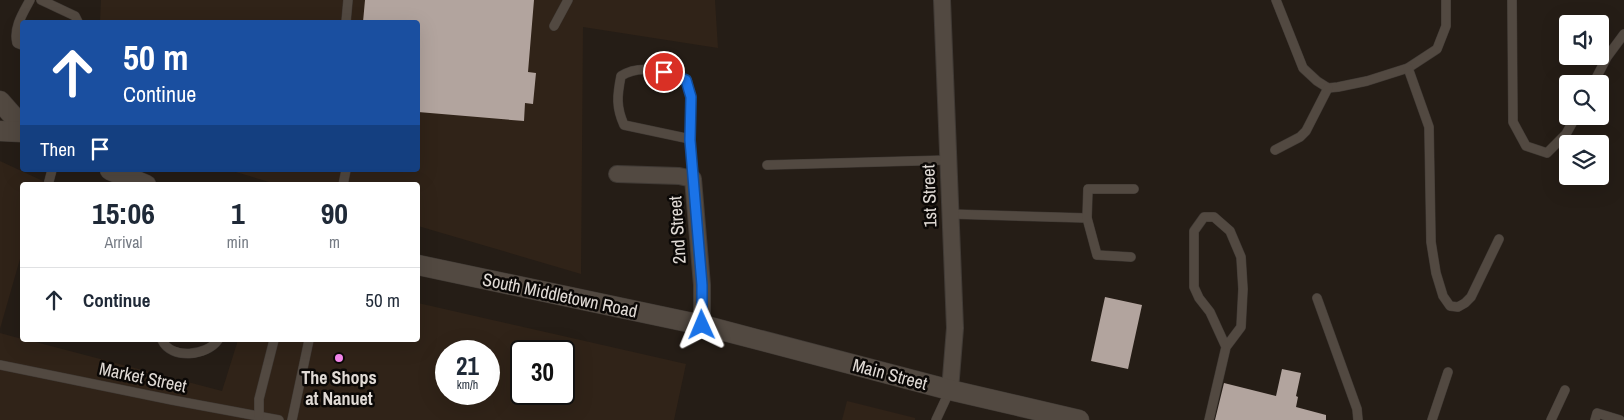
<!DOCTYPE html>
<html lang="en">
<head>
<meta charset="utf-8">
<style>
	:root { --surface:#fff; --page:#f6f6f7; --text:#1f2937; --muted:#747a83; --line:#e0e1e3 }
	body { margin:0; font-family:"Archivo Narrow",sans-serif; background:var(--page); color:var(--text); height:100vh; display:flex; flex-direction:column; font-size:19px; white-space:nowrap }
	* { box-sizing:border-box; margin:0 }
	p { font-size:16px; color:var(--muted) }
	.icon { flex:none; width:28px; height:28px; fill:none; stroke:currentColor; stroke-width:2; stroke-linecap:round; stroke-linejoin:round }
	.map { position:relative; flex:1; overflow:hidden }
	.side { position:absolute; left:20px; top:182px; width:400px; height:160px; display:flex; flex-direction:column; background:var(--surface); border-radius:5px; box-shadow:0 5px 20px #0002 }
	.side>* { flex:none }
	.banner { position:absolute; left:20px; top:20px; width:400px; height:152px; border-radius:5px; box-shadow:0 5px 20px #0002; background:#1a4fa0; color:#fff; overflow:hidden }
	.controls { position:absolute; left:1559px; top:15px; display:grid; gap:10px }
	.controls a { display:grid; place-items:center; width:50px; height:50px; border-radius:5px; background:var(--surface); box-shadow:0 5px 20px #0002; font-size:25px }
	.speed { position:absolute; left:435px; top:340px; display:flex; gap:10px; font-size:25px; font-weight:700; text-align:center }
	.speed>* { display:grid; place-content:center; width:65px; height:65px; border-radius:50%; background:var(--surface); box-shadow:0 5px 20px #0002; line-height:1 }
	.speed small { font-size:12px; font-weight:400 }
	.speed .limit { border:2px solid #111; border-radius:8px; background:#fff; color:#111 }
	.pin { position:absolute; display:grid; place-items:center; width:42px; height:42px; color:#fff; margin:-21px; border:2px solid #fff; border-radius:50%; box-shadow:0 1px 5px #0007 }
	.me { position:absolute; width:55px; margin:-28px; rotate:359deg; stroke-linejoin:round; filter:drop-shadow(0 0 4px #0008) }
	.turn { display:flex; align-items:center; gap:18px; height:105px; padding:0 20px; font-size:22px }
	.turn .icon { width:65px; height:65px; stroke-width:2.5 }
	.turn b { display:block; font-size:35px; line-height:42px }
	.then { display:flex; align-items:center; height:48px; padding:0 20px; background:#0003; gap:10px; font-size:19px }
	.eta { display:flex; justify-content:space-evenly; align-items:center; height:85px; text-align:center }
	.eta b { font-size:30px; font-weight:800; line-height:35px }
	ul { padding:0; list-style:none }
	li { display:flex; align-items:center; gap:15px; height:65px; padding:0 20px; border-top:1px solid var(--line) }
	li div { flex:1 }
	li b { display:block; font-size:19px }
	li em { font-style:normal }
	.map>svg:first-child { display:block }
	.built { fill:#302318; fill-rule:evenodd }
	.building { fill:#b2a49e }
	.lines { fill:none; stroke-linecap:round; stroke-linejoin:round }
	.service-casing { stroke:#403a35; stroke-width:10 }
	.minor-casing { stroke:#403a35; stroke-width:18 }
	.tertiary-casing { stroke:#403a35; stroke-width:21 }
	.service { stroke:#524941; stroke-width:9 }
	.minor { stroke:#524941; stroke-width:16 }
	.tertiary { stroke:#524941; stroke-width:20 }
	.route-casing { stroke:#114b97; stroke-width:12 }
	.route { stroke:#1a73e8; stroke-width:9 }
	.poi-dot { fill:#f688ed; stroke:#0b0806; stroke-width:2 }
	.labels { text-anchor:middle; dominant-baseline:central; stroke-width:5; stroke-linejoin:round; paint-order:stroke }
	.street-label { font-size:18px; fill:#e0dad5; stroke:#0b0806 }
	.poi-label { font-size:18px; font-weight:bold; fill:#e0dad5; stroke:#0b0806 }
</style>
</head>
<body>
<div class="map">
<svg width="1624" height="420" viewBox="0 0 1624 420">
	<rect width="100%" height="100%" fill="#251d16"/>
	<g class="built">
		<polygon points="101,0 715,0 718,48 583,27 581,274 418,226 418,185 279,185 229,170 418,170 418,22 100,22"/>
		<polygon points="0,161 43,181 42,185 22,185 22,252 0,329"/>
		<path d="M418 303 686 364 674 420H0V333L22 339V340H28L222 391 238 340H418ZM446 351H489V394H446ZM521 351H564V394H521Z"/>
		<polygon points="847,401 915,418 915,420 842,420"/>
	</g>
	<g class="building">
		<polygon points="365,0 534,0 528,72 536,73 533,104 525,103 524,121 418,112 418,22 363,22"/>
		<polygon points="1105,297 1142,305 1128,369 1091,361"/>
		<polygon points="1282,369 1301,373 1296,396 1298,397 1296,407 1326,415 1326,420 1215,420 1224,383 1276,396"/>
	</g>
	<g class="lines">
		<defs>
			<g id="service">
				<polyline points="41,0 75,16 78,22"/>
				<polyline points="1276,0 1303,68 1317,81 1328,88 1338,87 1367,81 1408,68 1437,49 1446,26 1446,0"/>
				<polyline points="1512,0 1513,122 1526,146 1547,153 1566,134 1576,116"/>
				<polyline points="346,22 348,0"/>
				<polyline points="554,26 568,0"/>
				<path d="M22 45 17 43C13 28 23 13 30 0"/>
				<polyline points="1408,68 1429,127 1431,242 1436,273 1443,296 1450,306 1458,307 1465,303 1471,297 1499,239"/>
				<polyline points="1593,84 1607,57 1624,34"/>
				<path d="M690 139 624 125C616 107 617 96 621 76 641 63 666 72 687 80L691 97 690 139 693 179"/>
				<polyline points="1275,150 1300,137 1306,131 1328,88"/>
				<polyline points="767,165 948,160"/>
				<polyline points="48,185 52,170"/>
				<polyline points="343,185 346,170"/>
				<polyline points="950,214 1087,218"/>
				<polyline points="1131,257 1097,255 1087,218 1088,189 1134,189"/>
				<polyline points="1317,298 1357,409 1358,420"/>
				<path d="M162 340C171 360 207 356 218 340"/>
				<polyline points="0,365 172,400 279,420"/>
				<polyline points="259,416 259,399 274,340"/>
				<polyline points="292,420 309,340"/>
				<polyline points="936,420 950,390"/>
				<polyline points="1209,420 1226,347 1241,327 1243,289 1241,257 1230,231 1214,217 1204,217 1194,231 1194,287 1199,298 1210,312 1226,347"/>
				<polyline points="1432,420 1448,372"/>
				<polyline points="1551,420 1565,390"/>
				<polyline points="1595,420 1597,413 1620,420"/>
			</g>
			<g id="minor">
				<polyline points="942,0 955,328 950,390"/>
				<polyline points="617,174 679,176 693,179 702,285 702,325"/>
			</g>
			<g id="tertiary">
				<polyline points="0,101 22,126"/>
				<polyline points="0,131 22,132"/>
				<polyline points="110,170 146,185"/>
				<polyline points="418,265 702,325 950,390 1079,420"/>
			</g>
		</defs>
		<use href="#service" class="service-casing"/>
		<use href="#minor" class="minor-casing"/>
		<use href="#tertiary" class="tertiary-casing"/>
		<use href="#service" class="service"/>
		<use href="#minor" class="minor"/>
		<use href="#tertiary" class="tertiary"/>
	</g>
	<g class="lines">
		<defs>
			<polyline id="route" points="664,72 686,80 691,97 690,140 702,285 702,325"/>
		</defs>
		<use href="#route" class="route-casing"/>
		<use href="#route" class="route"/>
	</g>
	<circle class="poi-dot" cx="339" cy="358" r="5"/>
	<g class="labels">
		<g class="street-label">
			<text transform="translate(929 196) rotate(-92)">1st Street</text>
			<text transform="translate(677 230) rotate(-94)">2nd Street</text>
			<text transform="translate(560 295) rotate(12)">South Middletown Road</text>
			<text transform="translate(890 374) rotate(15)">Main Street</text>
			<text transform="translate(143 377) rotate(12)">Market Street</text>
		</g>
		<g class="poi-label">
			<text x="339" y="377">The Shops<tspan x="339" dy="21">at Nanuet</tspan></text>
		</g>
	</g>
</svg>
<div class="controls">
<a><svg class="icon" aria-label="sound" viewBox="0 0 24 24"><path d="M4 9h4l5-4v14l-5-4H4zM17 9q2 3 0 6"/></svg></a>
<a><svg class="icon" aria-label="search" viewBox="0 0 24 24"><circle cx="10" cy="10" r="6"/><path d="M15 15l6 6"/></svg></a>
<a><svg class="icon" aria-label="layers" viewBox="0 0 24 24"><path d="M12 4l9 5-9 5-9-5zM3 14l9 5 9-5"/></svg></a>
</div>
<div class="speed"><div>21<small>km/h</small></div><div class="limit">30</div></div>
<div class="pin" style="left:664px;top:72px;background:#d93025"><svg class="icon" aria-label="arrive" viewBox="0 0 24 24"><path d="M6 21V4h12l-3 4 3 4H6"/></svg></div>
<svg class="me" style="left:702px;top:325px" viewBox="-20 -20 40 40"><path d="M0-17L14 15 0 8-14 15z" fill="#1a73e8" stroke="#fff" stroke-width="4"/></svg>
<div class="banner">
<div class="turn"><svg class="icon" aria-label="ahead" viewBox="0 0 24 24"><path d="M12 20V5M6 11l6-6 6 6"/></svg><div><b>50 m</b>Continue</div></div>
<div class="then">Then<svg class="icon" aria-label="arrive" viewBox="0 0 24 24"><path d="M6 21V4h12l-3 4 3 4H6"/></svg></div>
</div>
<section class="side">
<div class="eta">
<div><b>15:06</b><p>Arrival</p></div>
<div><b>1</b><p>min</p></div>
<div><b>90</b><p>m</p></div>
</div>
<ul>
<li><svg class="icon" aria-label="ahead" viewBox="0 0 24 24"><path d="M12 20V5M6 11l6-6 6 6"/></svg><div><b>Continue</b></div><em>50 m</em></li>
</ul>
</section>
</div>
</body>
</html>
